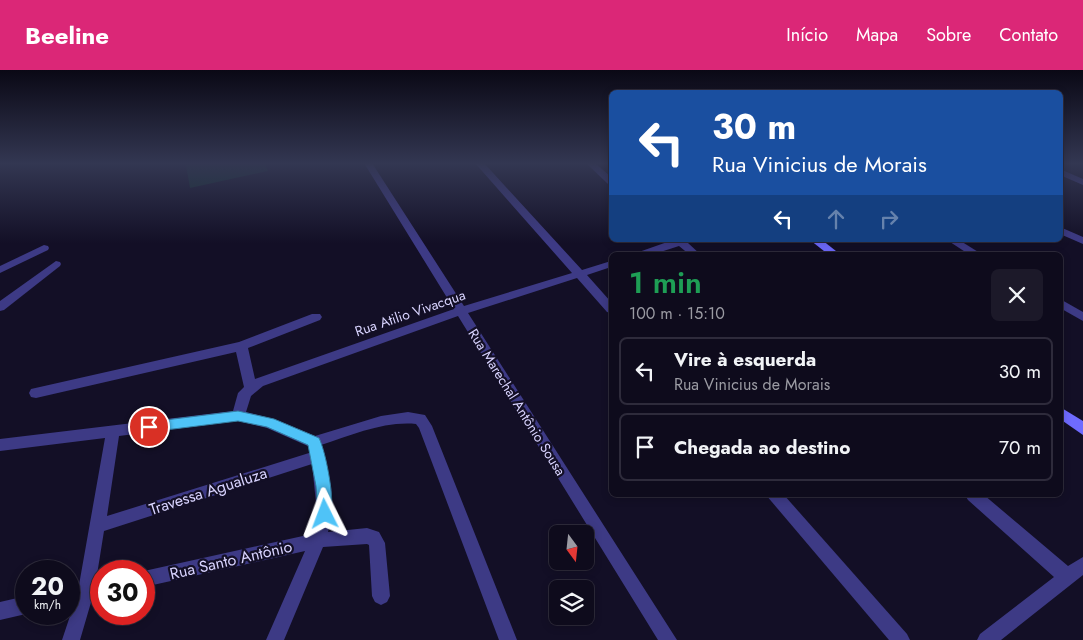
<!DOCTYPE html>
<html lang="pt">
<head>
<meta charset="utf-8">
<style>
	:root { --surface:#0e0b1c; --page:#1c1929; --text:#f1f3f6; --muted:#9b9ba3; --line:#2e2b3b; --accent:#db2777 }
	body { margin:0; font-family:Jost,sans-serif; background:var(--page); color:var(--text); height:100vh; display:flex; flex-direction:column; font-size:19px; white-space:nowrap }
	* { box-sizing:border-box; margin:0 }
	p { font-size:16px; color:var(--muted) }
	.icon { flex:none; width:28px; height:28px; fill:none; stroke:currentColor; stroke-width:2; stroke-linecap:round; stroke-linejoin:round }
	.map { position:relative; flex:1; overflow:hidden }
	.side { position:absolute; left:609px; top:182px; width:454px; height:245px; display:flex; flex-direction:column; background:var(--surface); border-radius:8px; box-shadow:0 2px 8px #0003,0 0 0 1px var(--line) }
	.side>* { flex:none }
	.hud { position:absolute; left:609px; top:20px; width:454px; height:152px; border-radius:8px; box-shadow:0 2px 8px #0003,0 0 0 1px var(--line); background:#1a4fa0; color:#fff; overflow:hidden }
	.needle { width:32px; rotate:165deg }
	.buttons { position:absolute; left:549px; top:455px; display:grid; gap:10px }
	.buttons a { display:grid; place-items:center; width:45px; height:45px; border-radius:8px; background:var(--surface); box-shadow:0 2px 8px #0003,0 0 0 1px var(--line); font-size:25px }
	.speed { position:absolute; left:15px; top:490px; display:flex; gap:10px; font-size:25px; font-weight:700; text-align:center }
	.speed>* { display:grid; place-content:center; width:65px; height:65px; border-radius:50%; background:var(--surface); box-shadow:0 2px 8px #0003,0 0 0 1px var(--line); line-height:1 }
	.speed small { font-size:12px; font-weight:400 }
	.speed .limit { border:8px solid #d22; background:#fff; color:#111 }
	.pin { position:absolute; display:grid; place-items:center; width:42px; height:42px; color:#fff; margin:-21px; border:2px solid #fff; border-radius:50%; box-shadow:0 1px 5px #0007 }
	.me { position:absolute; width:55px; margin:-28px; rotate:357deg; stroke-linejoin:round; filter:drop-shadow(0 0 4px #0008) }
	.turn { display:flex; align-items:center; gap:18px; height:105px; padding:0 20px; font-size:22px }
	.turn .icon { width:65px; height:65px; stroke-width:2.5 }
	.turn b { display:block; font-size:35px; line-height:42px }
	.lanes { display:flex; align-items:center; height:48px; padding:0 20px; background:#0003; justify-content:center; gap:25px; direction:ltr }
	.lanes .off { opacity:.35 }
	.round { display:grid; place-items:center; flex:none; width:52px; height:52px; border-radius:8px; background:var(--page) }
	.summary { display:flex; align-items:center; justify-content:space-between; height:85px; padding:0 20px }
	h1 { font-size:30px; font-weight:600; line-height:38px; color:#1e9e55 }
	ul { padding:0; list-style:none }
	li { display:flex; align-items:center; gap:15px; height:68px; margin:0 10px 8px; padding:0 10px; border:2px solid var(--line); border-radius:8px }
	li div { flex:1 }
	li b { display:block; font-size:19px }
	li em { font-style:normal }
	header { display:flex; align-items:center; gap:30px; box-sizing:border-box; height:70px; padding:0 25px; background:var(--accent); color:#fff }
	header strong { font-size:24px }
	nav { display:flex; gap:28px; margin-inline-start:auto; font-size:18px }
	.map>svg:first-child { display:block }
	.green { fill:#12302f }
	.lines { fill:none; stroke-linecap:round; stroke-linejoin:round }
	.street { fill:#3d3a85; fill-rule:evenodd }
	.secondary { fill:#6f6bff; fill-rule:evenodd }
	.route { fill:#4fc3f7; stroke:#337fa1 }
	.labels { text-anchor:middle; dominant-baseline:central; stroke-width:4.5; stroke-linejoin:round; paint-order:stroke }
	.street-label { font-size:14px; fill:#d9d4ff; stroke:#130f26 }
	.near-street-label { font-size:16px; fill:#d9d4ff; stroke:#130f26 }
</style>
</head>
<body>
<header>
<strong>Beeline</strong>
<nav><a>Início</a><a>Mapa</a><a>Sobre</a><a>Contato</a></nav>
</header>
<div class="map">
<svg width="1083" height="570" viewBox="0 0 1083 570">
	<rect width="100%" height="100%" fill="#130f26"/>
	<polygon class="green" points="194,93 265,93 268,101 190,118 186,95"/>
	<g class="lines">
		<g class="street">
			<path d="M364 93H372L464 236 572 203 475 93H484L582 200 611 191V197L587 205 611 232V243L607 242 577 208 468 243 677 570H658L458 246 263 316 251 326 246 342 274 349 315 366 381 346 408 342 425 345 432 356 517 570H499L419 358 416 354C384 351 352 365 321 375L331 416 333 443 328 462 367 458 379 462 385 473 390 526 387 532 381 535 375 532 372 526 369 475 367 474 323 477 284 570H266L305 481 144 517 142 501H144L312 464 317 443 312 394 104 461 96 511H101V527L92 529 80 570H62L74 534 69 535V517L79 515 105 368 0 381V369L233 341 238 323 244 317 236 282 36 328 31 327 29 323 31 319 239 272 312 244H320L322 247 320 250 248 278 255 309 454 239ZM238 351 267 358 310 377 309 383 107 446 119 366Z"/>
			<polygon points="586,93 595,93 611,107 611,115 608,114"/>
			<polygon points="1060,99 1083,109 1083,115 1060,105"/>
			<polygon points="1060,157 1083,167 1083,174 1060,164"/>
			<polygon points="673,170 692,170 688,173 701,185 690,185 679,176 651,185 635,185 636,183"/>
			<polygon points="947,170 959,170 983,185 970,185"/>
			<polygon points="44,175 48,176 49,178 48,180 0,203 0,196"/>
			<polygon points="56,191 60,192 61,194 60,196 4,240 0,241 0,231"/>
			<polygon points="1060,229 1083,242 1083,251 1060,238"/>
			<polygon points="766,425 784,425 907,564 910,570 889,570"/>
			<polygon points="965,425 984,425 1068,496 1083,487 1083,505 1001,570 977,570 980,564 1054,507 968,430"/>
			<polygon points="26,526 26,544 0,550 0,532"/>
		</g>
		<g class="secondary">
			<polygon points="810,170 822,170 841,185 829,185"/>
			<polygon points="1060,337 1083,351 1083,365 1060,349"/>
		</g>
	</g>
	<linearGradient id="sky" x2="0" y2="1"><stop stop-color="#0a0815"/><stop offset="0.54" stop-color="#333752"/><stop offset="1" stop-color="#333752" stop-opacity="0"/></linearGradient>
	<rect width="1083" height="173" fill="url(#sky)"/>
	<path class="route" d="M238 341 274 349 319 368C326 382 336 434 330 448L325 450 320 448 318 444 316 416 308 375 267 357 238 351 149 362 145 360 143 357 145 353 149 352Z"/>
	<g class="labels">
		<g class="street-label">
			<text transform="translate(410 243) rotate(-19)">Rua Atilio Vivacqua</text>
			<text transform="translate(517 332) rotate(58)">Rua Marechal Antônio Sousa</text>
		</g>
		<g class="near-street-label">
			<text transform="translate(208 421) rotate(-18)">Travessa Agualuza</text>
			<text transform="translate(231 490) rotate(-13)">Rua Santo Antônio</text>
		</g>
	</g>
</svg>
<div class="buttons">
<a><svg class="needle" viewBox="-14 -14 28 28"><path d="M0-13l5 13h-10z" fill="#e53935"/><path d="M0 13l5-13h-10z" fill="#9b9ba3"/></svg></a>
<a><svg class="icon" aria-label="layers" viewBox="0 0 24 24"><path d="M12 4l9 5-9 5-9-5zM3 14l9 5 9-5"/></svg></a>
</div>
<div class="speed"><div>20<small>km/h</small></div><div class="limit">30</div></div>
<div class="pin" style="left:149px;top:357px;background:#d93025"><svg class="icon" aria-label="arrive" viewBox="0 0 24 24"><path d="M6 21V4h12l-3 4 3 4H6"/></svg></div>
<svg class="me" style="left:325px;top:444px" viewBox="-20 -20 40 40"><path d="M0-17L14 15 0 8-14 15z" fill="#4fc3f7" stroke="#fff" stroke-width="4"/></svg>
<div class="hud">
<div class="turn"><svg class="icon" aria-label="left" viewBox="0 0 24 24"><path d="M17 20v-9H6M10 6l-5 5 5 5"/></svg><div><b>30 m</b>Rua Vinicius de Morais</div></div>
<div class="lanes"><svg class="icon" aria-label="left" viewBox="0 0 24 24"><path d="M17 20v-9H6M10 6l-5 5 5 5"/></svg><svg class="icon off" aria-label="ahead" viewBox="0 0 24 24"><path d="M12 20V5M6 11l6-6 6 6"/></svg><svg class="icon off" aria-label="right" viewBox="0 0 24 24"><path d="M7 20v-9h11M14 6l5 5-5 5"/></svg></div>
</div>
<section class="side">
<div class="summary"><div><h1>1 min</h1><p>100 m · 15:10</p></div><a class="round"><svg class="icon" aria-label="close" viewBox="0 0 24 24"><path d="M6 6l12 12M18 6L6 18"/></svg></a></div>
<ul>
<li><svg class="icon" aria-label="left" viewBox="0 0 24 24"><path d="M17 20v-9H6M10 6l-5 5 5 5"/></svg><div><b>Vire à esquerda</b><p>Rua Vinicius de Morais</p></div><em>30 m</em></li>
<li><svg class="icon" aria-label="arrive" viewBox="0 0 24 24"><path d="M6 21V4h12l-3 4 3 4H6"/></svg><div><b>Chegada ao destino</b></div><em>70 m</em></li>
</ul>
</section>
</div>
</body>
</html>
